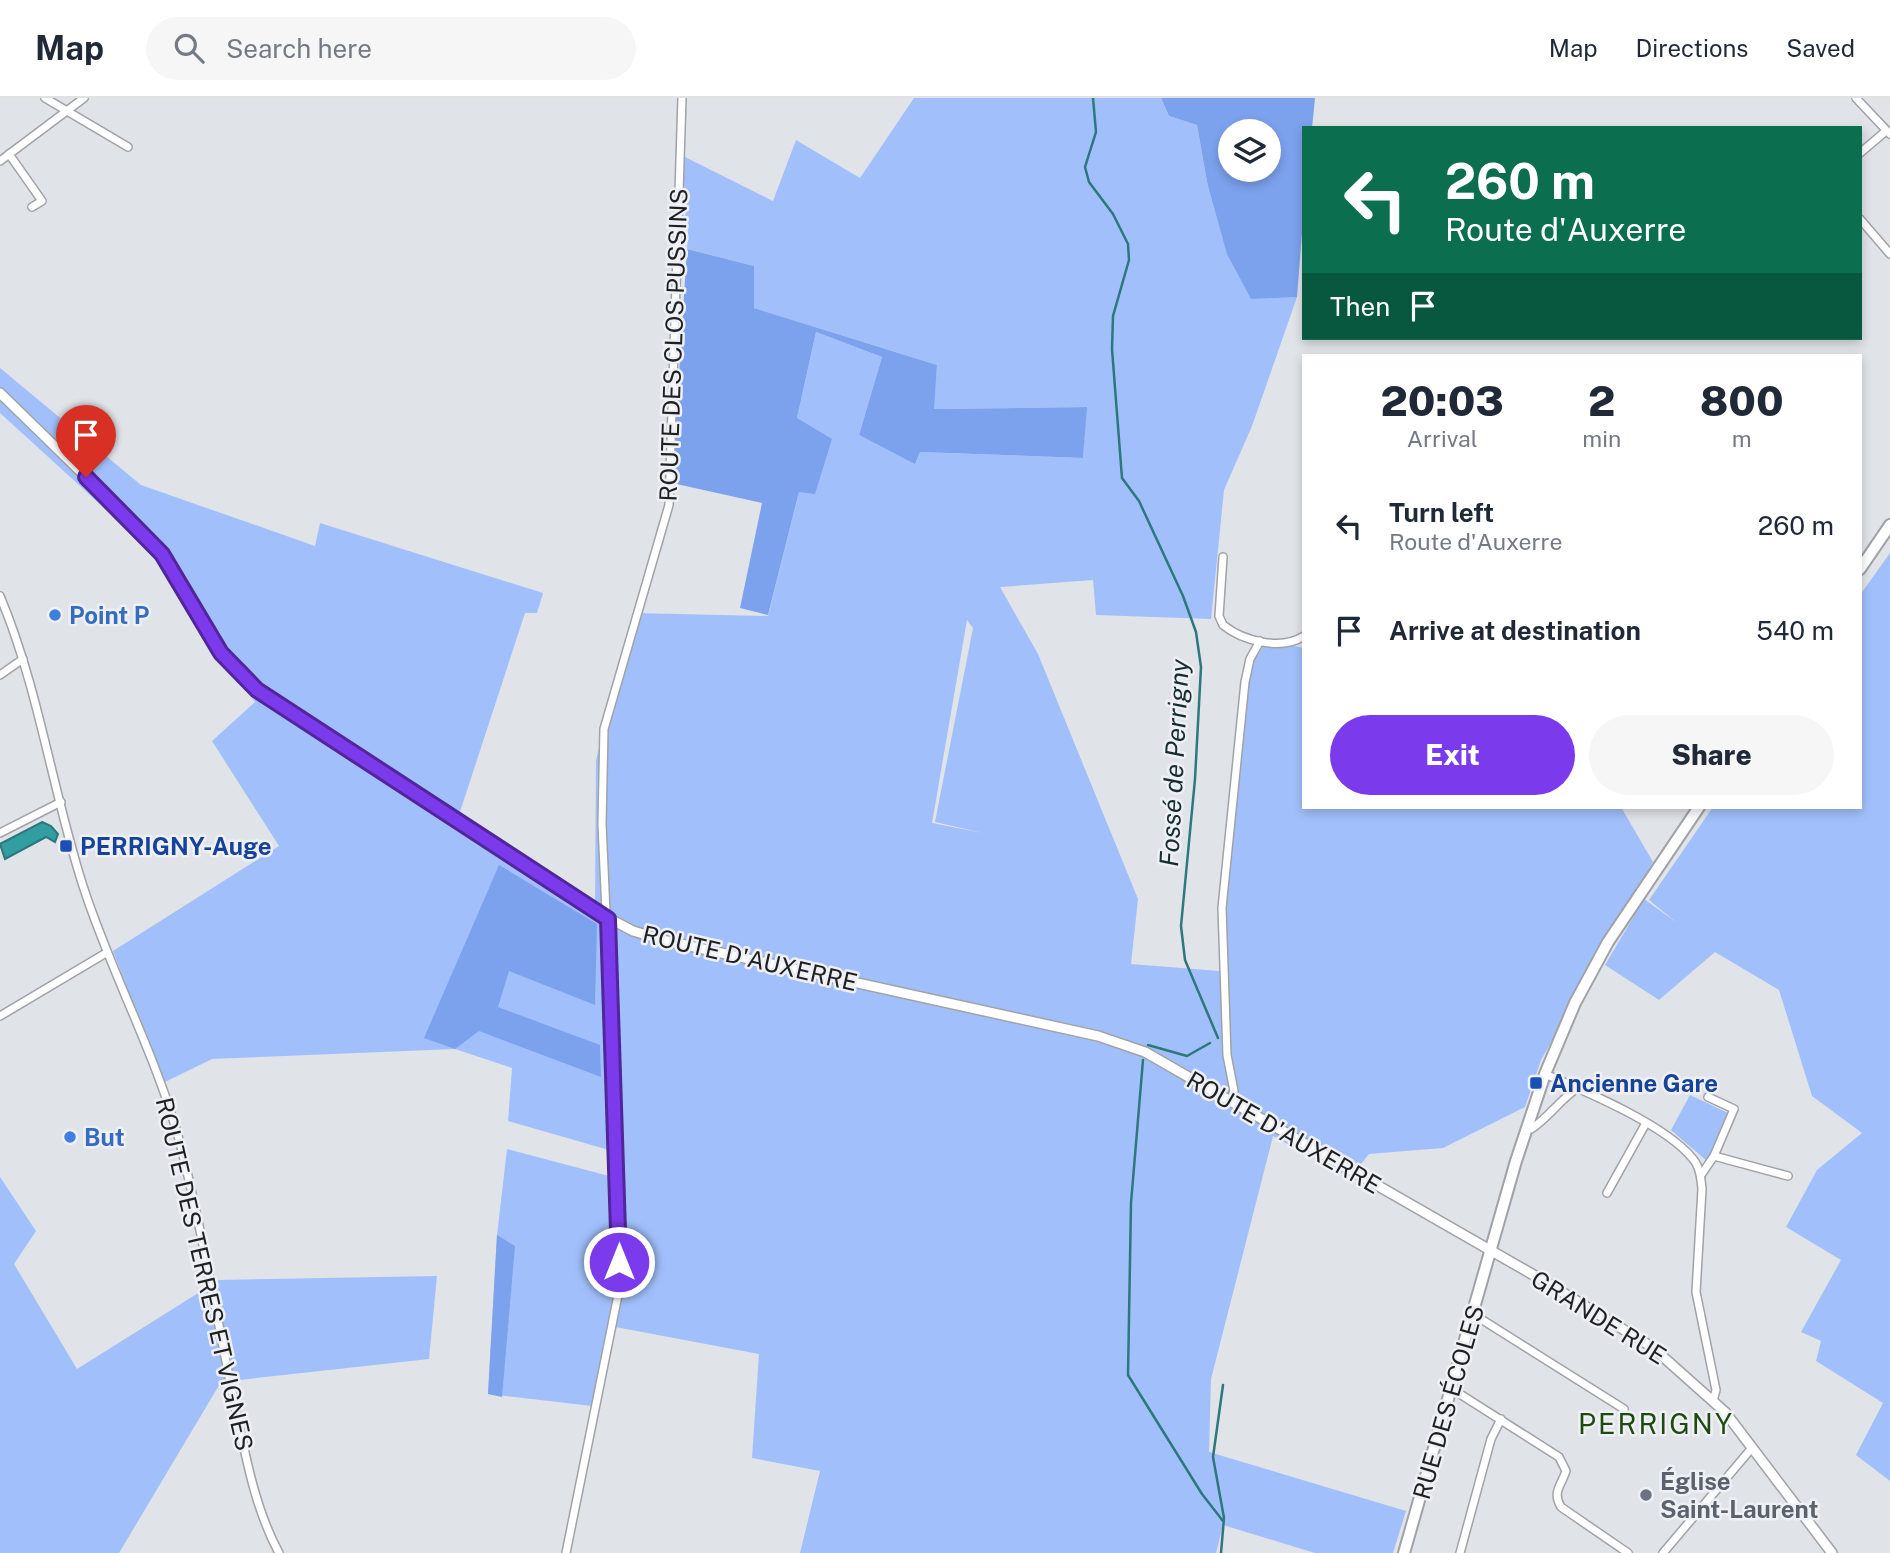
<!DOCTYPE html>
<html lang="en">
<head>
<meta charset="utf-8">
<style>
	:root { --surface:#fff; --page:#f6f6f7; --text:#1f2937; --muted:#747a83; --line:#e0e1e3; --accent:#7c3aed }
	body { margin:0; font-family:"Public Sans",sans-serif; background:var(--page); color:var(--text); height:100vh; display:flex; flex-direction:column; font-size:26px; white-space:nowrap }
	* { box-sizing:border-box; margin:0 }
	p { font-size:23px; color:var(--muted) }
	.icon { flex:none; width:38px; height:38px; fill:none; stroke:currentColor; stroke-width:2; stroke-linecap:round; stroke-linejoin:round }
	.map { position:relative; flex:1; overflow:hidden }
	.drawer { position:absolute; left:1302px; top:256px; width:560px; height:455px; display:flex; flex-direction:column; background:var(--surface); border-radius:0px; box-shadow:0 4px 10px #0003 }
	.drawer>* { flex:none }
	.guide { position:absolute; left:1302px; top:28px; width:560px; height:214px; border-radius:0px; box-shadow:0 4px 10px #0003; background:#0b6e4f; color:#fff; overflow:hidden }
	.fabs { position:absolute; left:1218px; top:21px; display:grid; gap:14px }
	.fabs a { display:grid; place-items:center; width:63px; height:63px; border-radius:50%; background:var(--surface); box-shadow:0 4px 10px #0003; font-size:35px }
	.pin { position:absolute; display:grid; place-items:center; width:60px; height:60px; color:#fff; margin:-72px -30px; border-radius:50% 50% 50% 0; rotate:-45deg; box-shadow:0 0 7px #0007 }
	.pin .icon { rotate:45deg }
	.me { position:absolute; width:77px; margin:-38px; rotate:0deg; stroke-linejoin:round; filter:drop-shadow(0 0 5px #0008) }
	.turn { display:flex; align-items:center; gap:24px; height:147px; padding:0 28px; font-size:32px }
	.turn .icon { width:91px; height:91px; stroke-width:2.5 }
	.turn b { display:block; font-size:49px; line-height:60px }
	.then { display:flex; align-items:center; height:66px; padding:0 28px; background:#0003; gap:14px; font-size:26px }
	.eta { display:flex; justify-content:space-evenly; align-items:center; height:119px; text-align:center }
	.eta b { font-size:42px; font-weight:800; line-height:49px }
	.action { display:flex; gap:14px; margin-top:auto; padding:14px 28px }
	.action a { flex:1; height:80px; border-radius:42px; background:var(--accent); color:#fff; font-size:28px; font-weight:800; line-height:80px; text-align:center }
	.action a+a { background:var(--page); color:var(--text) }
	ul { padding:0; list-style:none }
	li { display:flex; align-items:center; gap:21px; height:105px; padding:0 28px }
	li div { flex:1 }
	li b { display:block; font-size:26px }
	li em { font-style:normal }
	header { display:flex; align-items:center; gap:42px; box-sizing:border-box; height:98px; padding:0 35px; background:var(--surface); border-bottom:2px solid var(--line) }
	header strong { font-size:33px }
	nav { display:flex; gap:38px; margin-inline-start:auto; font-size:24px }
	.search { width:490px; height:63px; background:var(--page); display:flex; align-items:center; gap:18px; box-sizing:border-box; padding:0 24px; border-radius:38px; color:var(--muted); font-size:26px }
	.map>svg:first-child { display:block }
	.green { fill:#a1c0fb; fill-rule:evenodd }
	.forest { fill:#7ca2ed; fill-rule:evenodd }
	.water { fill:#319ea2; stroke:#2c787c; stroke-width:2 }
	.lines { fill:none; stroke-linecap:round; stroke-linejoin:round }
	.stream { stroke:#2c787c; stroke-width:2.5 }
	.minor-casing { stroke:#a0a2a7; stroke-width:10 }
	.tertiary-casing { stroke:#a0a2a7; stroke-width:12 }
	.secondary-casing { stroke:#a0a2a7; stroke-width:14 }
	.minor { stroke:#fff; stroke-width:7 }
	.tertiary { stroke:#fff; stroke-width:9 }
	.secondary { stroke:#fff; stroke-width:10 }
	.route-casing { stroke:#51269a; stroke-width:18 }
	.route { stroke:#7c3aed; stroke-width:12 }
	.shop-dot { fill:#3f7fe0; stroke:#eef0f5; stroke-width:2.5 }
	.transit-dot { fill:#1a4fb4; stroke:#eef0f5; stroke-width:2.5 }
	.worship-dot { fill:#6b7280; stroke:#eef0f5; stroke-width:2.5 }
	.labels { text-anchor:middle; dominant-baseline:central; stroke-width:5; stroke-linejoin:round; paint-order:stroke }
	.street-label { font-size:24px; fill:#1f2022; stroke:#eef0f5 }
	.shop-label { font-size:24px; font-weight:bold; fill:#366cbe; stroke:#eef0f5; text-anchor:start }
	.transit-label { font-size:24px; font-weight:bold; fill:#164399; stroke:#eef0f5; text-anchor:start }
	.worship-label { font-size:24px; font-weight:bold; fill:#5b616d; stroke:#eef0f5; text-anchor:start }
	.water-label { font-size:26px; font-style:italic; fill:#162e2f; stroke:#eef0f5 }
	.quarter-label { font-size:28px; letter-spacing:2px; fill:#1f4a0e; stroke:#eef0f5 }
</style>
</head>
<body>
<header>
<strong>Map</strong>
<div class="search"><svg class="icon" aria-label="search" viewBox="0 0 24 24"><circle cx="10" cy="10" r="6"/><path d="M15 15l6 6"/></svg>Search here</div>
<nav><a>Map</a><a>Directions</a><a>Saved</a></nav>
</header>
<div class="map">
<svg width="1890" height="1455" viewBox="0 0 1890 1455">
	<rect width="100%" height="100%" fill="#e0e3e8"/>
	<g class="green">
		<path d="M914 0H1161L1169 18 1197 27 1207 84 1251 200 1297 199 1252 328 1224 392 1211 521 1096 517 1093 482 1000 489 1038 556 1138 801 1131 866 1219 873 1244 579 1267 542 1304 550V709H1621L1653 764 1541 962 1525 1009 1443 1050 1369 1056 1350 1080 1273 1038 1211 1281 1209 1354 1406 1413 1393 1455H1315L1223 1427 1216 1455H800L820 1373 752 1360 759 1256 610 1228 592 1308 488 1296 497 1137 507 1051 609 1078V1052L508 1023 512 970 455 951 212 961 163 985 113 853 279 748 212 643 255 604 170 480 136 439 0 315V270L141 387 315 448 320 425 543 495 537 515H525L458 720 595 805 596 662 634 515 768 518 799 394 797 320 816 234 882 259 859 337 915 365 920 354 1083 360 1086 309 933 311 937 267 754 210V168L687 151 688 134 677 55 773 103 796 42 860 80ZM967 522 973 530 935 724 983 735 932 725Z"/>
		<polygon points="1890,455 1890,1383 1856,1357 1883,1305 1816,1263 1821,1243 1801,1234 1841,1162 1786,1129 1817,1072 1862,1035 1812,998 1779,892 1715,854 1659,902 1605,867 1644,801 1676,824 1649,802 1713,709 1860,709 1860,497"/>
		<polygon points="1690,997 1728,1015 1708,1064 1671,1032"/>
		<polygon points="0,1079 36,1133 14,1166 77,1271 219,1182 437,1178 429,1261 221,1284 119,1455 0,1455"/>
	</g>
	<g class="forest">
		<path d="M1161 0H1315L1312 30H1304V109L1297 199 1251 201 1227 156 1207 84 1197 27 1169 18ZM1269 33V72H1230V33Z"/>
		<polygon points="687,151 754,168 754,210 937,267 934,311 1087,309 1083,360 920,354 915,366 859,337 882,259 816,234 797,320 832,341 815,396 799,394 768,517 740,510 762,405 672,385"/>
		<polygon points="499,767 597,826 595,907 509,873 498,909 600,947 601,979 479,933 455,951 424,940"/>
		<polygon points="497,1137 515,1148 502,1299 488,1296"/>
	</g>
	<polygon class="water" points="42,724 51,728 58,736 55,744 46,739 5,761 0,746"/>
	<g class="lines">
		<g class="stream">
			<polyline points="1093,0 1096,34 1085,69 1089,84 1113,116 1128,146 1129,162 1113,218 1112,251 1122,380 1139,403 1183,498 1196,534 1201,569 1195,681 1181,828 1185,862 1218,940"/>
			<polyline points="1148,947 1187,958 1210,945"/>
			<polyline points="1143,962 1131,1105 1128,1277 1202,1396 1223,1423"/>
			<polyline points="1221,1455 1224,1420 1213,1359 1223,1287"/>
		</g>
		<defs>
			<g id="minor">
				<polyline points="45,0 128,49"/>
				<polyline points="1856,0 1890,36"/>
				<polyline points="1860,55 1886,33"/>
				<polyline points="9,56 42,103 32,109"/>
				<polyline points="0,63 84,0"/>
				<polyline points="1860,121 1890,156"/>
				<path d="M1223 459 1219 518 1223 527C1243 543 1281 553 1304 538"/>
				<path d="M0 498C39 591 52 692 83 788 111 875 156 956 180 1045 202 1130 216 1217 234 1303 245 1354 254 1409 279 1455"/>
				<polyline points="0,577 23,561"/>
				<polyline points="0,735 61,704"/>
				<polyline points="0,918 106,855"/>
				<path d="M1545 976C1585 993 1666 1027 1693 1061 1700 1069 1701 1081 1702 1091L1696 1194 1716 1292 1713 1303"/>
				<polyline points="1230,1003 1234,993 1227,957 1222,810 1245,584 1250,561 1260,543"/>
				<path d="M1527 1030 1531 1031C1548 1020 1559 1003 1576 991"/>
				<polyline points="1714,1058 1788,1078"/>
				<polyline points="1701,1077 1714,1058 1734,1011 1708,999"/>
				<polyline points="1607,1095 1646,1025"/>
				<polyline points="1473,1216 1624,1311"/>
				<path d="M1452 1291 1559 1359 1566 1373C1561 1388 1552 1394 1561 1409L1628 1455"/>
				<polyline points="566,1455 618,1197 619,1101 602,726 604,631 669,407 682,0"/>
				<polyline points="1460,1455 1491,1341 1501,1321"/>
				<polyline points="1663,1455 1751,1351"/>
			</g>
			<polyline id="tertiary" points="0,295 151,442 174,475 221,556 243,581 273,604 595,813 633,833 667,843 1098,938 1145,954 1544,1183 1652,1249 1725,1314 1832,1455"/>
			<g id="secondary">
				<polyline points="1860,471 1890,427"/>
				<polyline points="1404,1455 1516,1063 1545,976 1575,905 1608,844 1699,709"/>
			</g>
		</defs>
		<use href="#minor" class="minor-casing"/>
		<use href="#tertiary" class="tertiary-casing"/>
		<use href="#secondary" class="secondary-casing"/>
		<use href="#minor" class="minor"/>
		<use href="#tertiary" class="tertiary"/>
		<use href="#secondary" class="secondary"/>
	</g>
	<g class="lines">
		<defs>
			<polyline id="route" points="86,379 162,456 221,555 257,592 608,821 619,1164"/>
		</defs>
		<use href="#route" class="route-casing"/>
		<use href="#route" class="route"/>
	</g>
	<g class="shop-dot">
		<circle cx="55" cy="517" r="7"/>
		<circle cx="70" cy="1039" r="7"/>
	</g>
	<g class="transit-dot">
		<rect x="59" y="741" width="14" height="14" rx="3.5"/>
		<rect x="1529" y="978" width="14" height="14" rx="3.5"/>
	</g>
	<circle class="worship-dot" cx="1646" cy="1397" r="7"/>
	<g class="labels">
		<g class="street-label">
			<text transform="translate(673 247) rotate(-88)">ROUTE DES CLOS PUSSINS</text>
			<text transform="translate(750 860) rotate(13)">ROUTE D'AUXERRE</text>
			<text transform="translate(1284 1034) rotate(30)">ROUTE D'AUXERRE</text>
			<text transform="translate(205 1176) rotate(77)">ROUTE DES TERRES ET VIGNES</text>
			<text transform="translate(1599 1219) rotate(32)">GRANDE RUE</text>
			<text transform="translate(1448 1304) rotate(-74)">RUE DES ÉCOLES</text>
		</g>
		<g class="shop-label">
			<text x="69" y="517">Point P</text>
			<text x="84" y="1039">But</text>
		</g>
		<g class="transit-label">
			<text x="80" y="748">PERRIGNY-Auge</text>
			<text x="1550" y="985">Ancienne Gare</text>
		</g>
		<g class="worship-label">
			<text x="1660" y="1383">Église<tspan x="1660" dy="28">Saint-Laurent</tspan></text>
		</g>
		<g class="water-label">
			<text transform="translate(1174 665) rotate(-87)">Fossé de Perrigny</text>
		</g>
		<g class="quarter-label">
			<text x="1656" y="1325">PERRIGNY</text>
		</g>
	</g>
</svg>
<div class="fabs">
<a><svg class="icon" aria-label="layers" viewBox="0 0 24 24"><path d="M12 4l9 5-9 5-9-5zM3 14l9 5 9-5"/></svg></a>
</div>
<div class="pin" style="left:86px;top:379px;background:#d93025"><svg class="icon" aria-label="arrive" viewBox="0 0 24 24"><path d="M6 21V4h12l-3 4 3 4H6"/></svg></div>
<svg class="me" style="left:619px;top:1164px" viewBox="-20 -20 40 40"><circle r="17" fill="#7c3aed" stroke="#fff" stroke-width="3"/><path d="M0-11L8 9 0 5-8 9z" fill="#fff"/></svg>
<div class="guide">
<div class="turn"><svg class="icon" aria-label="left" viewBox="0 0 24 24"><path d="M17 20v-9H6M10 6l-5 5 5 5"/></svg><div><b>260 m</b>Route d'Auxerre</div></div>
<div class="then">Then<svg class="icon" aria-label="arrive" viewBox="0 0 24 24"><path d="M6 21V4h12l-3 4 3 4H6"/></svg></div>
</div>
<section class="drawer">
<div class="eta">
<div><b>20:03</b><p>Arrival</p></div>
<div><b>2</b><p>min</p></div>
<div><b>800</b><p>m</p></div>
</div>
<ul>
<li><svg class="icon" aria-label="left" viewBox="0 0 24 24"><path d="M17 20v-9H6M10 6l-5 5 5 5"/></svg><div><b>Turn left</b><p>Route d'Auxerre</p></div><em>260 m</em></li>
<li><svg class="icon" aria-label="arrive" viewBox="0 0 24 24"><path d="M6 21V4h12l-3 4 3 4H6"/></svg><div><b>Arrive at destination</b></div><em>540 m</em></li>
</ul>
<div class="action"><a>Exit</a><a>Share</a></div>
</section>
</div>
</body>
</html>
